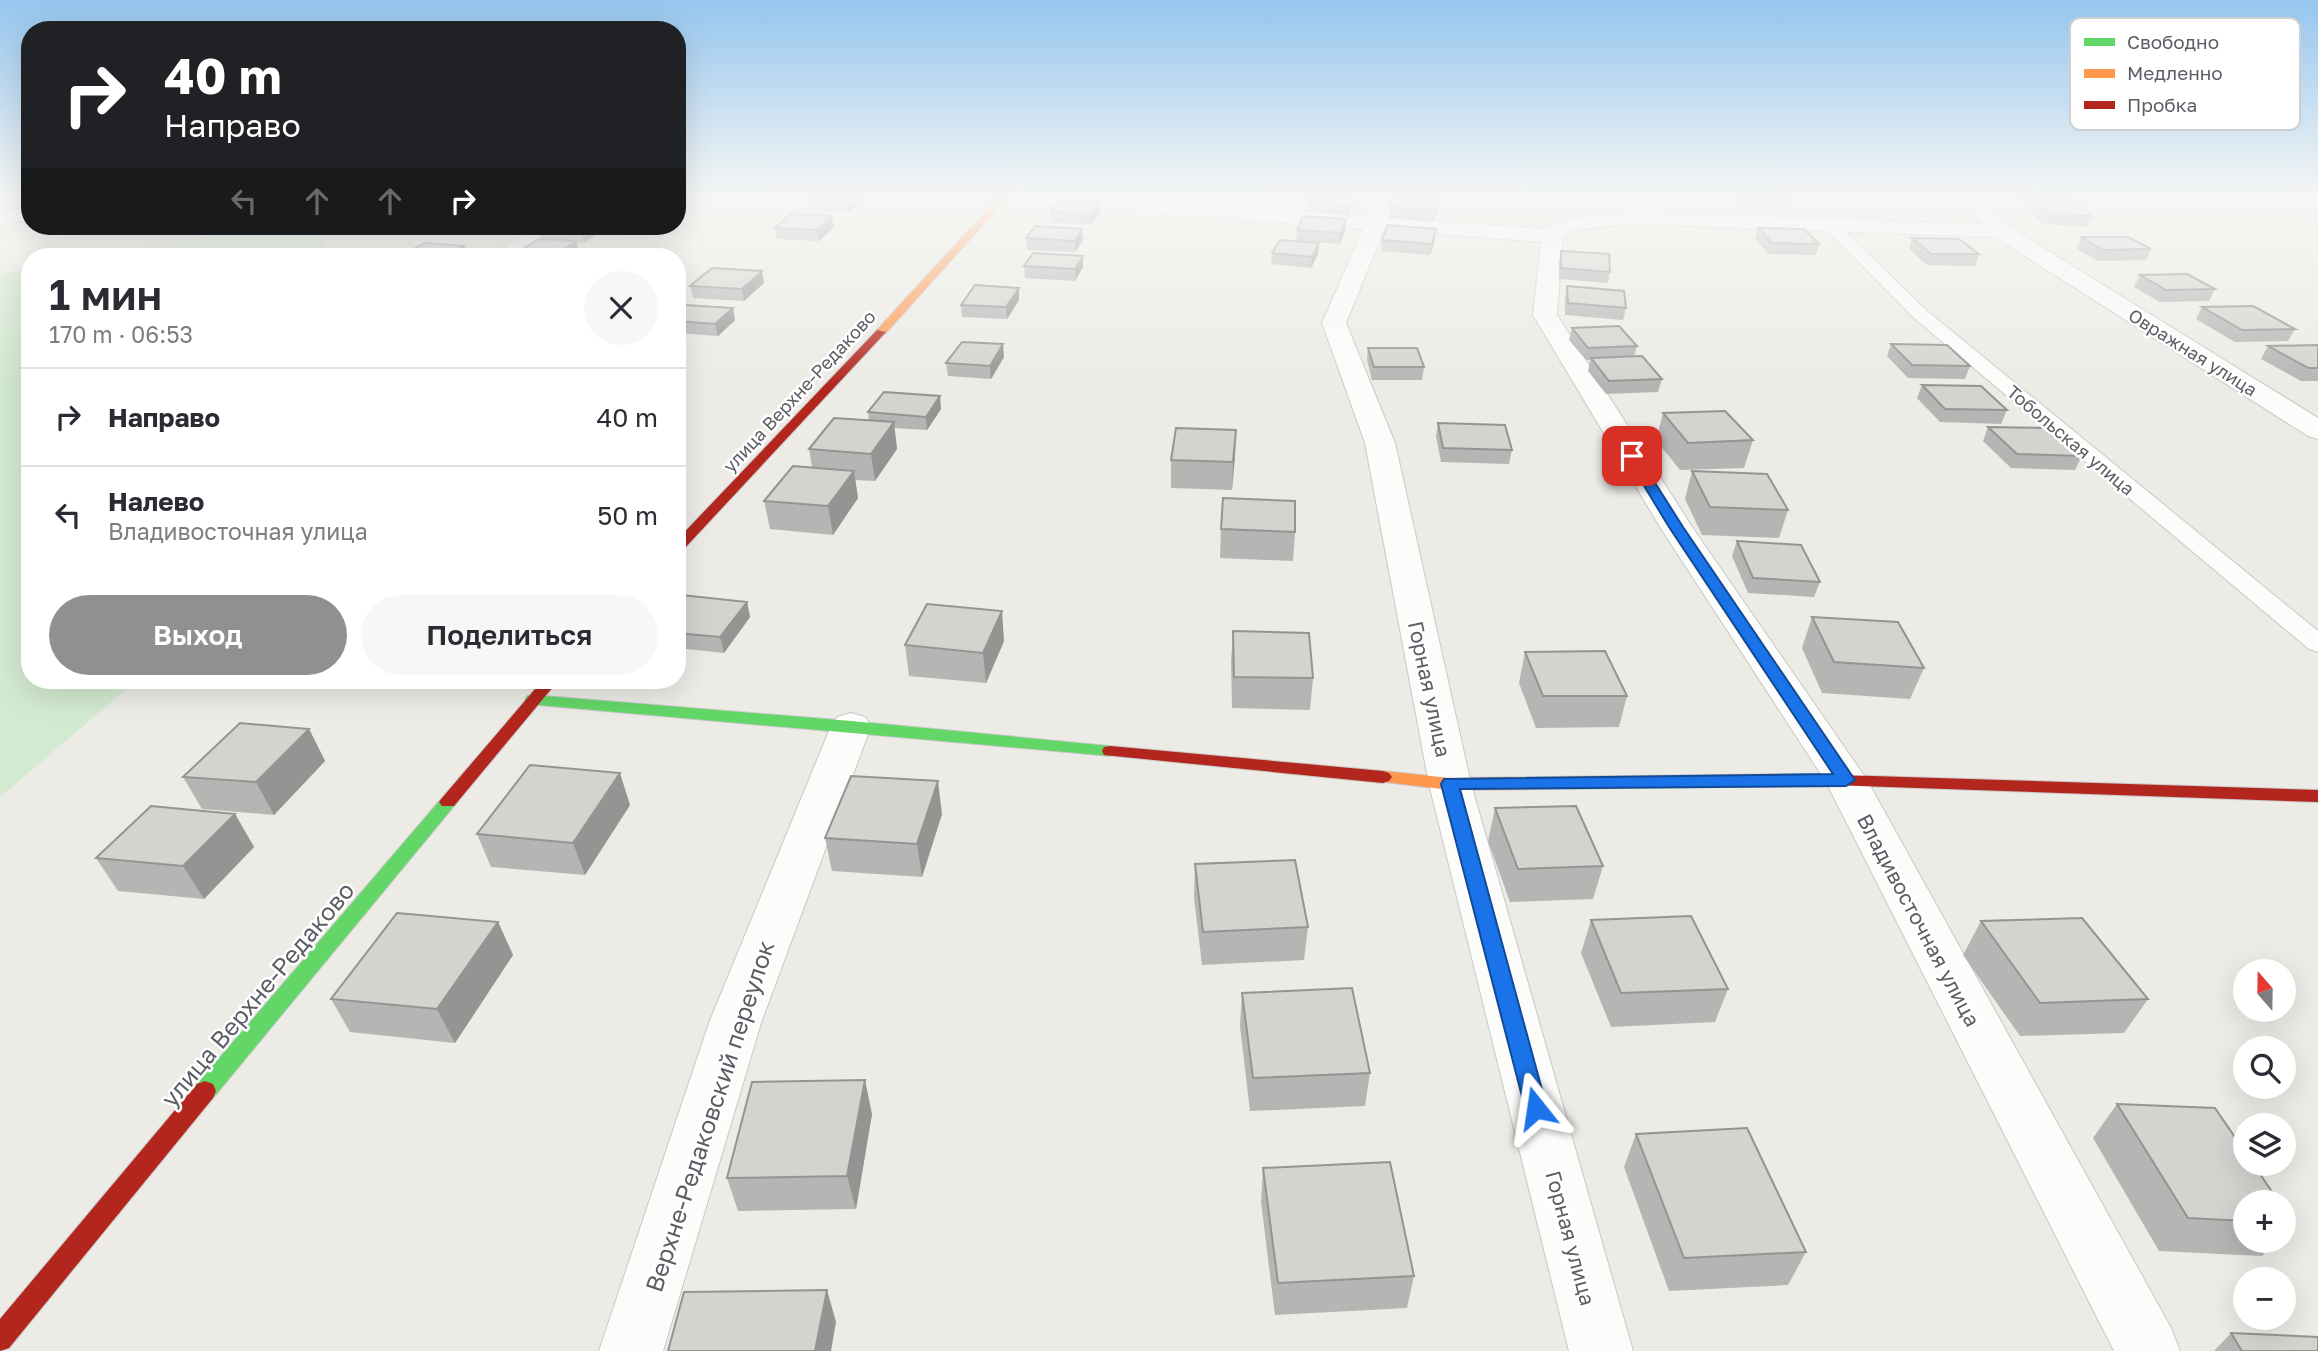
<!DOCTYPE html>
<html lang="ru">
<head>
<meta charset="utf-8">
<style>
	:root { --surface:#fff; --page:#f7f7f7; --text:#2b2b33; --muted:#7c7c81; --line:#e1e1e2; --accent:#8e9092 }
	body { margin:0; font-family:"Golos Text",sans-serif; background:var(--page); color:var(--text); height:100vh; display:flex; flex-direction:column; font-size:26px; white-space:nowrap }
	* { box-sizing:border-box; margin:0 }
	p { font-size:23px; color:var(--muted) }
	.icon { flex:none; width:38px; height:38px; fill:none; stroke:currentColor; stroke-width:2; stroke-linecap:round; stroke-linejoin:round }
	.map { position:relative; flex:1; overflow:hidden }
	.side { position:absolute; left:21px; top:248px; width:665px; height:441px; display:flex; flex-direction:column; background:var(--surface); border-radius:28px; box-shadow:0 7px 28px #0002 }
	.side>* { flex:none }
	.banner { position:absolute; left:21px; top:21px; width:665px; height:214px; border-radius:28px; box-shadow:0 7px 28px #0002; background:#202124; color:#fff; overflow:hidden }
	.needle { width:46px; rotate:340deg }
	.buttons { position:absolute; left:2233px; top:959px; display:grid; gap:14px }
	.buttons a { display:grid; place-items:center; width:63px; height:63px; border-radius:50%; background:var(--surface); box-shadow:0 7px 28px #0002; font-size:35px }
	.pin { position:absolute; display:grid; place-items:center; width:60px; height:60px; color:#fff; margin:-30px; border-radius:14px; box-shadow:0 4px 10px #0006 }
	.me { position:absolute; width:77px; margin:-38px; rotate:345deg; stroke-linejoin:round; filter:drop-shadow(0 0 5px #0008) }
	.turn { display:flex; align-items:center; gap:24px; height:147px; padding:0 28px; font-size:32px }
	.turn .icon { width:91px; height:91px; stroke-width:2.5 }
	.turn b { display:block; font-size:49px; line-height:60px }
	.lanes { display:flex; align-items:center; height:66px; padding:0 28px; background:#0003; justify-content:center; gap:35px; direction:ltr }
	.lanes .off { opacity:.35 }
	.round { display:grid; place-items:center; flex:none; width:74px; height:74px; border-radius:37px; background:var(--page) }
	.summary { display:flex; align-items:center; justify-content:space-between; height:119px; padding:0 28px }
	h1 { font-size:42px; font-weight:600; line-height:52px }
	.cta { display:flex; gap:14px; margin-top:auto; padding:14px 28px }
	.cta a { flex:1; height:80px; border-radius:42px; background:var(--accent); color:#fff; font-size:28px; font-weight:600; line-height:80px; text-align:center }
	.cta a+a { background:var(--page); color:var(--text) }
	ul { padding:0; list-style:none }
	li { display:flex; align-items:center; gap:21px; height:98px; padding:0 28px; border-top:2px solid var(--line) }
	li div { flex:1 }
	li b { display:block; font-size:26px }
	li em { font-style:normal }
	.map>svg:first-child { display:block }
	.green { fill:#d2eacf }
	.lines { fill:none; stroke-linecap:round; stroke-linejoin:round }
	.lane-casing { stroke:#c8c8c7; stroke-width:2 }
	.street-casing { stroke:#c8c8c7; stroke-width:2 }
	.fast-casing { stroke:#c8c9c8; stroke-width:2 }
	.slow-casing { stroke:#c8c9c8; stroke-width:2 }
	.jam-casing { stroke:#c8c9c8; stroke-width:2 }
	.lane { fill:#fcfcfb; fill-rule:evenodd }
	.street { fill:#fcfcfb; fill-rule:evenodd }
	.fast { fill:#63d668; fill-rule:evenodd }
	.slow { fill:#ff974d; fill-rule:evenodd }
	.jam { fill:#b3261e; fill-rule:evenodd }
	.wall { fill:#b6b5b3 }
	.shaded-wall { fill:#949492 }
	.building { fill:#d4d3d0; stroke:#949492; stroke-width:2 }
	.route { fill:#1a73e8; stroke:#114b97; stroke-width:2 }
	.labels { text-anchor:middle; dominant-baseline:central; stroke-width:5; stroke-linejoin:round; paint-order:stroke }
	.far-street-label { font-size:18px; fill:#5b5f65; stroke:#fff }
	.street-label { font-size:21px; fill:#5b5f65; stroke:#fff }
	.near-street-label { font-size:24px; fill:#5b5f65; stroke:#fff }
	.key { fill:#fff; stroke:#cecfd1; stroke-width:2 }
	.key-label { font-size:19px; fill:#5b5f65 }
</style>
</head>
<body>
<div class="map">
<svg width="2318" height="1351" viewBox="0 0 2318 1351">
	<rect width="100%" height="100%" fill="#ecebe6"/>
	<g class="green">
		<polygon points="261,226 321,226 326,257 92,257"/>
		<polygon points="30,269 30,681 136,681 0,797 0,274"/>
	</g>
	<g class="lines">
		<defs>
			<polygon id="lane" points="1832,223 1837,224 1926,310 2318,631 2318,652 2309,649 1914,318 1827,230 1825,227 1827,224"/>
			<g id="street">
				<polygon points="1006,197 1103,197 1368,216 1377,197 1397,197 1389,218 1547,229 1566,219 1631,212 1983,224 1960,197 1981,197 2008,226 2318,418 2318,439 2308,436 1995,237 1631,224 1573,230 1563,238 1557,315 1692,527 1867,780 2171,1328 2180,1351 2114,1351 1826,782 1660,527 1533,315 1541,242 1384,230 1346,323 1395,443 1471,784 1633,1351 1569,1351 1429,784 1365,443 1322,323 1363,229 1016,203"/>
				<polygon points="30,208 30,220 0,224 0,212"/>
				<polygon points="536,226 561,226 516,257 490,257"/>
				<polygon points="851,713 865,717 871,726 761,1023 663,1351 599,1351 709,1023 831,726 837,717"/>
			</g>
			<g id="fast">
				<polygon points="533,695 851,721 1110,746 1118,751 1110,756 527,704 525,700 527,696"/>
				<polygon points="448,796 454,798 457,802 454,806 213,1098 205,1101 197,1098 194,1091 197,1084 442,798"/>
			</g>
			<g id="slow">
				<polygon points="999,197 1008,197 885,334 877,334 877,330"/>
				<polygon points="1383,771 1450,778 1807,774 1813,776 1816,780 1813,784 1807,786 1450,790 1377,781 1374,777 1377,773"/>
			</g>
			<g id="jam">
				<polygon points="877,330 886,332 682,551 677,552 677,540"/>
				<polygon points="542,681 557,682 454,806 442,806 439,802 442,798"/>
				<polygon points="1110,746 1383,771 1389,773 1392,777 1389,781 1383,783 1104,755 1102,751 1104,747"/>
				<polygon points="1807,774 2318,790 2318,802 1801,784 1798,780 1801,776"/>
				<polygon points="205,1081 213,1084 216,1091 213,1098 9,1348 0,1351 0,1319 197,1084"/>
			</g>
		</defs>
		<use href="#lane" class="lane-casing"/>
		<use href="#street" class="street-casing"/>
		<use href="#fast" class="fast-casing"/>
		<use href="#slow" class="slow-casing"/>
		<use href="#jam" class="jam-casing"/>
		<use href="#lane" class="lane"/>
		<use href="#street" class="street"/>
		<use href="#fast" class="fast"/>
		<use href="#slow" class="slow"/>
		<use href="#jam" class="jam"/>
	</g>
	<g class="wall">
		<polygon points="811,197 866,197 867,198 848,212 811,209 809,199"/>
		<polygon points="1736,197 1786,197 1787,199 1784,209 1739,206"/>
		<polygon points="2016,197 2069,197 2068,202 2093,216 2088,227 2043,224 2029,210 2033,201 2019,201"/>
		<polygon points="1439,198 1438,209 1433,222 1389,218 1390,207"/>
		<polygon points="1308,201 1354,201 1348,215 1307,212"/>
		<polygon points="1051,211 1100,214 1090,225 1052,222"/>
		<polygon points="1346,219 1345,230 1340,244 1296,241 1297,230"/>
		<polygon points="460,226 514,226 500,234 462,232"/>
		<polygon points="834,227 819,241 777,239 775,228"/>
		<polygon points="1758,228 1819,244 1816,255 1769,254 1755,239"/>
		<polygon points="538,230 603,230 584,243 576,242 579,252 572,257 513,257 512,256 541,239"/>
		<polygon points="2081,237 2151,249 2146,260 2098,261 2077,249"/>
		<polygon points="1026,238 1083,240 1075,252 1027,250"/>
		<polygon points="1912,238 1979,254 1975,266 1927,265 1909,249"/>
		<polygon points="1382,240 1435,240 1430,255 1381,251"/>
		<polygon points="1561,251 1610,272 1608,283 1559,279 1559,262"/>
		<polygon points="1272,253 1318,254 1311,268 1271,264"/>
		<polygon points="1083,256 1083,267 1075,281 1025,278 1024,266"/>
		<polygon points="2140,275 2215,289 2209,301 2160,302 2134,287"/>
		<polygon points="764,283 744,301 693,298 690,286"/>
		<polygon points="1567,286 1626,308 1623,320 1565,315 1565,298"/>
		<polygon points="1019,288 1019,300 1007,319 962,317 961,305"/>
		<polygon points="2202,307 2295,329 2288,341 2235,342 2196,319"/>
		<polygon points="677,312 735,320 718,336 677,333"/>
		<polygon points="1572,328 1637,346 1634,357 1662,379 1658,392 1606,394 1588,371 1590,360 1586,360 1569,340"/>
		<polygon points="1891,344 1970,366 1965,379 1908,378 1887,356"/>
		<polygon points="2318,345 2318,381 2301,381 2261,359 2268,346"/>
		<polygon points="1368,348 1424,367 1422,380 1372,380 1367,360"/>
		<polygon points="1004,357 991,379 948,376 946,363"/>
		<polygon points="1922,385 2007,410 2001,424 1940,422 1917,398"/>
		<polygon points="941,409 927,430 894,428 897,449 875,481 855,480 858,498 833,535 770,529 764,501 812,467 809,449 869,421 868,412"/>
		<polygon points="1663,413 1753,440 1744,468 1680,470 1656,440"/>
		<polygon points="1438,423 1512,450 1509,464 1441,462 1436,436"/>
		<polygon points="1988,427 2082,456 2075,470 2011,468 1983,441"/>
		<polygon points="1236,430 1232,490 1171,488 1171,460"/>
		<polygon points="1692,471 1788,510 1779,538 1702,535 1685,499"/>
		<polygon points="1221,529 1295,532 1293,561 1220,558"/>
		<polygon points="1737,541 1820,582 1814,597 1748,593 1732,556"/>
		<polygon points="677,600 747,602 750,617 724,653 677,648"/>
		<polygon points="1812,617 1924,668 1910,699 1822,693 1802,648"/>
		<polygon points="1233,631 1313,678 1310,710 1232,708 1231,662"/>
		<polygon points="1004,641 986,683 909,676 905,645"/>
		<polygon points="1525,652 1627,696 1619,727 1536,728 1519,683"/>
		<polygon points="309,729 325,761 274,815 202,809 183,777"/>
		<polygon points="630,805 585,875 491,867 477,834"/>
		<polygon points="1495,808 1603,866 1593,899 1510,902 1488,841"/>
		<polygon points="235,814 254,847 204,899 118,891 96,858"/>
		<polygon points="942,814 922,877 832,871 825,838"/>
		<polygon points="1195,864 1308,927 1304,960 1202,965 1194,897"/>
		<polygon points="1591,920 1728,989 1715,1022 1611,1027 1581,953"/>
		<polygon points="1981,921 2148,999 2124,1033 2020,1036 1963,955"/>
		<polygon points="498,922 513,955 455,1043 350,1032 331,999"/>
		<polygon points="1242,993 1370,1073 1365,1106 1250,1111 1240,1026"/>
		<polygon points="2117,1104 2245,1202 2245,1241 2276,1241 2262,1256 2159,1251 2093,1138"/>
		<polygon points="872,1114 856,1209 738,1211 727,1178"/>
		<polygon points="1636,1134 1806,1252 1788,1285 1669,1291 1624,1167"/>
		<polygon points="1263,1168 1414,1276 1407,1308 1275,1315 1261,1202"/>
		<polygon points="2284,1209 2293,1223 2284,1233"/>
		<polygon points="2231,1333 2318,1351 2214,1351"/>
	</g>
	<g class="shaded-wall">
		<polygon points="852,197 867,198 848,212 846,202"/>
		<polygon points="1352,197 1354,197 1354,201 1348,215 1349,204"/>
		<polygon points="1439,198 1438,209 1433,222 1435,211"/>
		<polygon points="1100,203 1100,214 1090,225 1090,214"/>
		<polygon points="832,216 834,227 819,241 817,230"/>
		<polygon points="1346,219 1345,230 1340,244 1340,233"/>
		<polygon points="498,226 514,226 500,234"/>
		<polygon points="590,226 602,226 603,230 584,243 581,232"/>
		<polygon points="1082,229 1083,240 1075,252 1075,241"/>
		<polygon points="1436,229 1435,240 1430,255 1432,244"/>
		<polygon points="576,241 579,252 572,257 552,257"/>
		<polygon points="1319,243 1318,254 1311,268 1312,257"/>
		<polygon points="464,246 468,257 444,257"/>
		<polygon points="1083,256 1083,267 1075,281 1075,269"/>
		<polygon points="762,271 764,283 744,301 742,289"/>
		<polygon points="1019,288 1019,300 1007,319 1006,307"/>
		<polygon points="733,308 735,320 718,336 715,324"/>
		<polygon points="1003,344 1004,357 991,379 990,366"/>
		<polygon points="940,396 941,409 927,430 926,417"/>
		<polygon points="894,422 897,449 875,481 871,454"/>
		<polygon points="1236,430 1235,457 1232,490 1233,462"/>
		<polygon points="854,471 858,498 833,535 828,506"/>
		<polygon points="747,602 750,617 724,653 720,637"/>
		<polygon points="1002,611 1004,641 986,683 983,653"/>
		<polygon points="309,729 325,761 274,815 256,782"/>
		<polygon points="620,773 630,805 585,875 573,843"/>
		<polygon points="938,781 942,814 922,877 917,844"/>
		<polygon points="235,814 254,847 204,899 183,866"/>
		<polygon points="498,922 513,955 455,1043 437,1009"/>
		<polygon points="865,1080 872,1114 856,1209 847,1176"/>
		<polygon points="827,1290 836,1322 831,1351 815,1351"/>
	</g>
	<g class="building">
		<polygon points="811,197 852,197 846,202 809,199"/>
		<polygon points="1310,197 1352,197 1349,204 1308,201"/>
		<polygon points="1395,197 1427,197 1439,198 1435,211 1390,207"/>
		<polygon points="1763,197 1786,197 1787,199"/>
		<polygon points="2033,199 2078,202 2093,216 2047,213"/>
		<polygon points="1062,200 1100,203 1090,214 1051,211"/>
		<polygon points="791,214 832,216 817,230 775,228"/>
		<polygon points="1303,216 1346,219 1340,233 1297,230"/>
		<polygon points="1388,225 1436,229 1432,244 1382,240"/>
		<polygon points="544,226 590,226 581,232 538,230"/>
		<polygon points="1035,226 1082,229 1075,241 1026,238"/>
		<polygon points="1758,228 1804,229 1819,244 1772,243"/>
		<polygon points="2081,237 2128,237 2151,249 2103,250"/>
		<polygon points="1912,238 1959,239 1979,254 1931,254"/>
		<polygon points="539,239 576,241 552,257 512,256"/>
		<polygon points="1280,240 1319,243 1312,257 1272,253"/>
		<polygon points="425,243 464,246 444,257 398,257"/>
		<polygon points="1561,251 1609,254 1610,272 1561,268"/>
		<polygon points="1033,253 1083,256 1075,269 1024,266"/>
		<polygon points="712,268 762,271 742,289 690,286"/>
		<polygon points="2187,274 2215,289 2166,290 2140,275"/>
		<polygon points="975,285 1019,288 1006,307 961,305"/>
		<polygon points="1567,286 1624,291 1626,308 1568,303"/>
		<polygon points="686,305 733,308 715,324 677,321 677,312"/>
		<polygon points="2253,306 2295,329 2242,330 2202,307"/>
		<polygon points="1619,326 1637,346 1588,348 1572,328"/>
		<polygon points="962,342 1003,344 990,366 946,363"/>
		<polygon points="1891,344 1947,345 1970,366 1912,365"/>
		<polygon points="2318,345 2318,368 2308,368 2268,346"/>
		<polygon points="1368,348 1417,348 1424,367 1374,367"/>
		<polygon points="1642,356 1662,379 1609,381 1591,358"/>
		<polygon points="1922,385 1981,386 2007,410 1945,409"/>
		<polygon points="884,392 940,396 926,417 868,412"/>
		<polygon points="1725,411 1753,440 1688,443 1663,413"/>
		<polygon points="834,418 894,422 871,454 809,449"/>
		<polygon points="1438,423 1505,425 1512,450 1443,448"/>
		<polygon points="1988,427 2051,428 2082,456 2017,454"/>
		<polygon points="1176,428 1236,430 1233,462 1171,460"/>
		<polygon points="793,466 854,471 828,506 764,501"/>
		<polygon points="1692,471 1767,474 1788,510 1710,507"/>
		<polygon points="1223,498 1295,501 1295,532 1221,529"/>
		<polygon points="1737,541 1801,545 1820,582 1753,578"/>
		<polygon points="681,595 747,602 720,637 677,633 677,600"/>
		<polygon points="927,604 1002,611 983,653 905,645"/>
		<polygon points="1812,617 1898,622 1924,668 1834,662"/>
		<polygon points="1233,631 1309,633 1313,678 1234,677"/>
		<polygon points="1605,651 1627,696 1543,696 1525,652"/>
		<polygon points="240,723 309,729 256,782 183,777"/>
		<polygon points="530,765 620,773 573,843 477,834"/>
		<polygon points="851,776 938,781 917,844 825,838"/>
		<polygon points="151,806 235,814 183,866 96,858"/>
		<polygon points="1576,806 1603,866 1518,869 1495,808"/>
		<polygon points="1295,860 1308,927 1203,932 1195,864"/>
		<polygon points="397,913 498,922 437,1009 331,999"/>
		<polygon points="1691,916 1728,989 1621,993 1591,920"/>
		<polygon points="2082,918 2148,999 2040,1003 1981,921"/>
		<polygon points="1352,988 1370,1073 1253,1078 1242,993"/>
		<polygon points="865,1080 847,1176 727,1178 752,1082"/>
		<polygon points="2117,1104 2215,1108 2245,1152 2245,1164 2253,1164 2279,1202 2245,1202 2245,1221 2188,1218"/>
		<polygon points="1747,1128 1806,1252 1684,1258 1636,1134"/>
		<polygon points="1390,1162 1414,1276 1278,1283 1263,1168"/>
		<polygon points="2284,1209 2293,1223 2284,1222"/>
		<polygon points="827,1290 815,1351 668,1351 684,1292"/>
		<polygon points="2231,1333 2318,1337 2318,1351 2242,1351"/>
	</g>
	<linearGradient id="sky" x2="0" y2="1"><stop stop-color="#95c5ee"/><stop offset="0.51" stop-color="#f6f6f4"/><stop offset="1" stop-color="#f6f6f4" stop-opacity="0"/></linearGradient>
	<rect width="2318" height="386" fill="url(#sky)"/>
	<polygon class="route" points="1632,453 1638,456 1683,527 1855,780 1846,786 1460,789 1547,1108 1544,1115 1536,1118 1528,1115 1525,1108 1441,784 1444,779 1833,774 1669,527 1626,456"/>
	<g class="labels">
		<g class="far-street-label">
			<text transform="translate(2193 352) rotate(32)">Овражная улица</text>
			<text transform="translate(799 391) rotate(-47)">улица Верхне-Редаково</text>
			<text transform="translate(2071 440) rotate(40)">Тобольская улица</text>
		</g>
		<g class="street-label">
			<text transform="translate(1430 689) rotate(78)">Горная улица</text>
			<text transform="translate(1919 920) rotate(62)">Владивосточная улица</text>
			<text transform="translate(1571 1238) rotate(75)">Горная улица</text>
		</g>
		<g class="near-street-label">
			<text transform="translate(257 994) rotate(-50)">улица Верхне-Редаково</text>
			<text transform="translate(709 1116) rotate(-72)">Верхне-Редаковский переулок</text>
		</g>
	</g>
	<rect x="2070" y="18" width="230" height="112" rx="10" class="key"/>
	<rect x="2084" y="38" width="31" height="8" fill="#63d668"/>
	<rect x="2084" y="69" width="31" height="9" fill="#ff974d"/>
	<rect x="2084" y="101" width="31" height="8" fill="#b3261e"/>
	<g class="key-label">
		<text x="2127" y="49">Свободно</text>
		<text x="2127" y="80">Медленно</text>
		<text x="2127" y="112">Пробка</text>
	</g>
</svg>
<div class="buttons">
<a><svg class="needle" viewBox="-14 -14 28 28"><path d="M0-13l5 13h-10z" fill="#e53935"/><path d="M0 13l5-13h-10z" fill="#7c7c81"/></svg></a>
<a><svg class="icon" aria-label="search" viewBox="0 0 24 24"><circle cx="10" cy="10" r="6"/><path d="M15 15l6 6"/></svg></a>
<a><svg class="icon" aria-label="layers" viewBox="0 0 24 24"><path d="M12 4l9 5-9 5-9-5zM3 14l9 5 9-5"/></svg></a>
<a>+</a>
<a>−</a>
</div>
<div class="pin" style="left:1632px;top:456px;background:#d93025"><svg class="icon" aria-label="arrive" viewBox="0 0 24 24"><path d="M6 21V4h12l-3 4 3 4H6"/></svg></div>
<svg class="me" style="left:1536px;top:1108px" viewBox="-20 -20 40 40"><path d="M0-17L14 15 0 8-14 15z" fill="#1a73e8" stroke="#fff" stroke-width="4"/></svg>
<div class="banner">
<div class="turn"><svg class="icon" aria-label="right" viewBox="0 0 24 24"><path d="M7 20v-9h11M14 6l5 5-5 5"/></svg><div><b>40 m</b>Направо</div></div>
<div class="lanes"><svg class="icon off" aria-label="left" viewBox="0 0 24 24"><path d="M17 20v-9H6M10 6l-5 5 5 5"/></svg><svg class="icon off" aria-label="ahead" viewBox="0 0 24 24"><path d="M12 20V5M6 11l6-6 6 6"/></svg><svg class="icon off" aria-label="ahead" viewBox="0 0 24 24"><path d="M12 20V5M6 11l6-6 6 6"/></svg><svg class="icon" aria-label="right" viewBox="0 0 24 24"><path d="M7 20v-9h11M14 6l5 5-5 5"/></svg></div>
</div>
<section class="side">
<div class="summary"><div><h1>1 мин</h1><p>170 m · 06:53</p></div><a class="round"><svg class="icon" aria-label="close" viewBox="0 0 24 24"><path d="M6 6l12 12M18 6L6 18"/></svg></a></div>
<ul>
<li><svg class="icon" aria-label="right" viewBox="0 0 24 24"><path d="M7 20v-9h11M14 6l5 5-5 5"/></svg><div><b>Направо</b></div><em>40 m</em></li>
<li><svg class="icon" aria-label="left" viewBox="0 0 24 24"><path d="M17 20v-9H6M10 6l-5 5 5 5"/></svg><div><b>Налево</b><p>Владивосточная улица</p></div><em>50 m</em></li>
</ul>
<div class="cta"><a>Выход</a><a>Поделиться</a></div>
</section>
</div>
</body>
</html>
